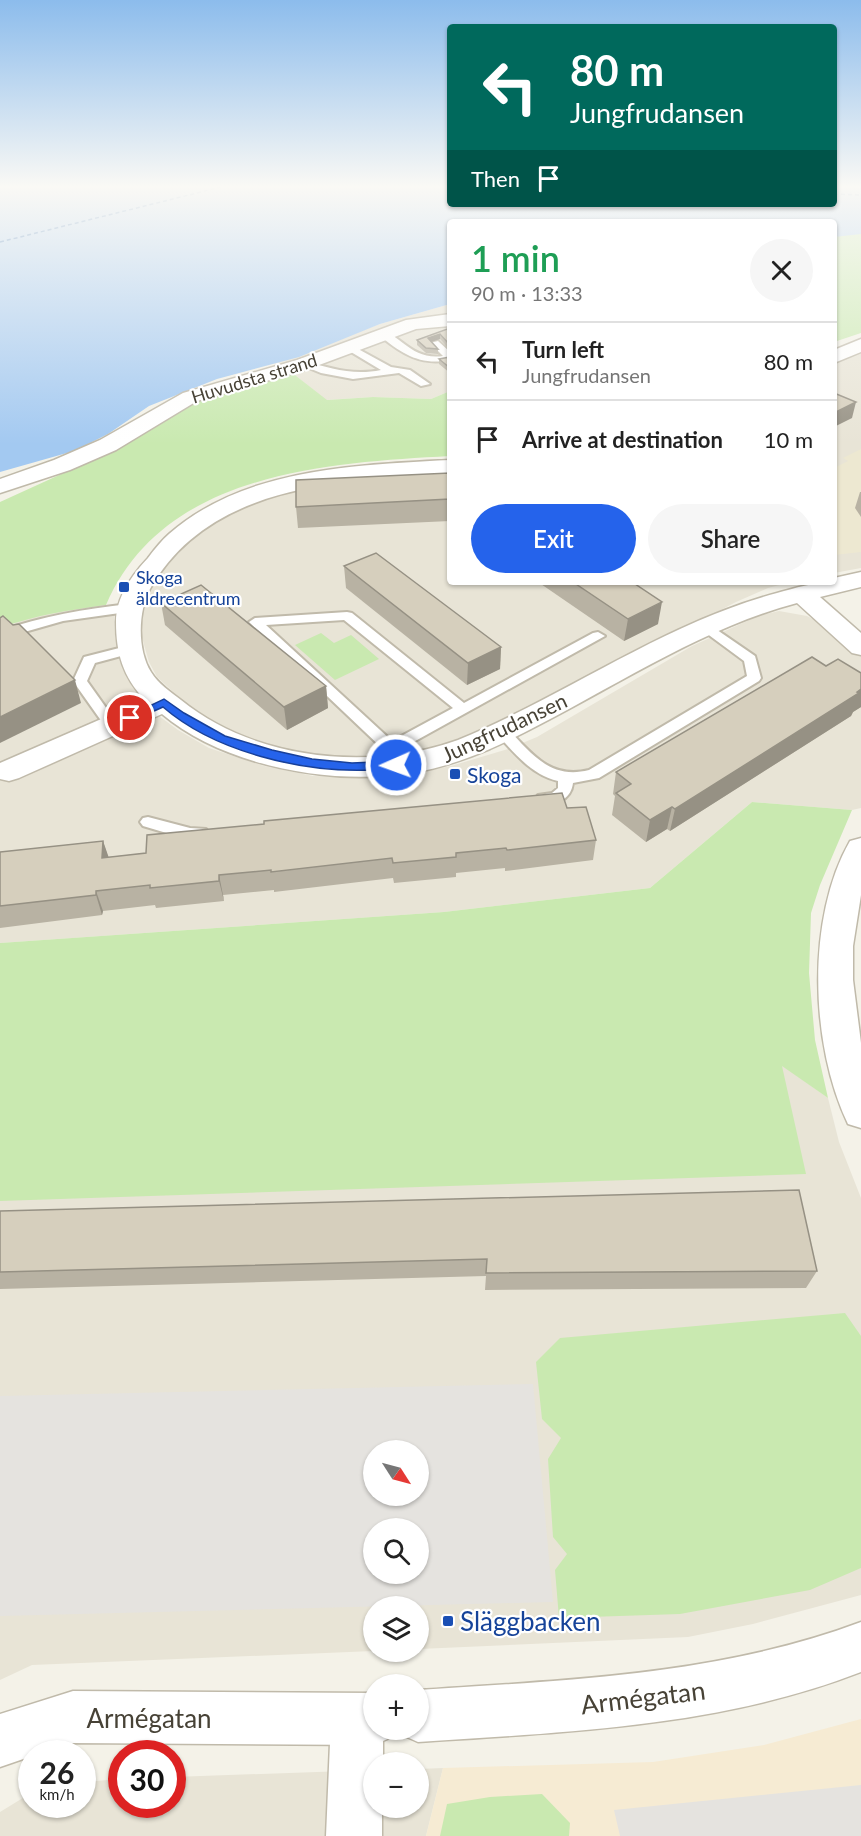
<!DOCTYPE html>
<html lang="en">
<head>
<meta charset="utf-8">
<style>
	:root { --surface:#fff; --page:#f6f6f6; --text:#222; --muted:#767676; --line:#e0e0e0; --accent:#2563eb }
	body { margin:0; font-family:Lato,sans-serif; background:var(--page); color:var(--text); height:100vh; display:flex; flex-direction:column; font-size:22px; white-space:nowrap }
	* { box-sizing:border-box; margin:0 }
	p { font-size:20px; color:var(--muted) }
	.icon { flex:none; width:33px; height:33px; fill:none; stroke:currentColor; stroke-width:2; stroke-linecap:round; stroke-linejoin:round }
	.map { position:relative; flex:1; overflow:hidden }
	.details { position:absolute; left:447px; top:219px; width:390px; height:366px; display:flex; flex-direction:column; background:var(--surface); border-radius:6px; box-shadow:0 2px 4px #0004 }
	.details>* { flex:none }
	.guide { position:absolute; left:447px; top:24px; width:390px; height:183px; border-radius:6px; box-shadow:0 2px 4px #0004; background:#00695c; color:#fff; overflow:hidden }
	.needle { width:39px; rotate:126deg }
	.tools { position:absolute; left:363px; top:1440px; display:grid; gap:12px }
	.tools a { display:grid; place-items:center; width:66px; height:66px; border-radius:50%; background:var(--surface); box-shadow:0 2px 4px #0004; font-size:30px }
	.speed { position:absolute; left:18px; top:1740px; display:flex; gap:12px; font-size:30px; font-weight:700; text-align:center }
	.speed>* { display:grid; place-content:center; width:78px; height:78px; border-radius:50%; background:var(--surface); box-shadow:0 2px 4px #0004; line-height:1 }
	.speed small { font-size:15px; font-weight:400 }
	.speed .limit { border:9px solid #d22; background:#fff; color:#111 }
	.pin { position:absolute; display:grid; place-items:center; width:51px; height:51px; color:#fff; margin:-26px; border:3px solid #fff; border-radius:50%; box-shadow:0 2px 6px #0007 }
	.me { position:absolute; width:66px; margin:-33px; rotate:268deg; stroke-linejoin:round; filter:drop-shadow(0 0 4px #0008) }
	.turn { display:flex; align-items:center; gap:21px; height:126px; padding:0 24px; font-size:27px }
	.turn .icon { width:78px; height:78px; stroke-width:2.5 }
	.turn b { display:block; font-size:42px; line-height:51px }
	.then { display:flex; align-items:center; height:57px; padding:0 24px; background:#0003; gap:12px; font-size:22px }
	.round { display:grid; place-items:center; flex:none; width:63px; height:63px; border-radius:32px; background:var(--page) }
	.head { display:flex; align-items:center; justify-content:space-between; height:102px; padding:0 24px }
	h1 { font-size:36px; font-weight:600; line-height:45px; color:#1e9e55 }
	.cta { display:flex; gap:12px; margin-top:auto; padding:12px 24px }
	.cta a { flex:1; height:69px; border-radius:36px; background:var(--accent); color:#fff; font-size:24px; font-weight:600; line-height:69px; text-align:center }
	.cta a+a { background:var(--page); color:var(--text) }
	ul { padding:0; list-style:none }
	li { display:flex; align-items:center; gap:18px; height:78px; padding:0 24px; border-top:2px solid var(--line) }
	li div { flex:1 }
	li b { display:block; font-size:22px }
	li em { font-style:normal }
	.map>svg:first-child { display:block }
	.residential { fill:#e8e4d6; fill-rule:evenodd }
	.commercial { fill:#f6ebd3 }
	.education { fill:#ede8d1 }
	.green { fill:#c9e9b0 }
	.parking { fill:#e5e3df; fill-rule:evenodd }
	.water { fill:#a3c9f1 }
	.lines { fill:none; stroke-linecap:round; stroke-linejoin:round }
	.ferry { stroke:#2e6db5; stroke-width:1.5; stroke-dasharray:4 3; stroke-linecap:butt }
	.service-casing { stroke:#c0baaa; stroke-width:4 }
	.minor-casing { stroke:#c0baaa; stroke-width:3 }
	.tertiary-casing { stroke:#c0baaa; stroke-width:3 }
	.service { fill:#fff; fill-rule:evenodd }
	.minor { fill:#fff; fill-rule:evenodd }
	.tertiary { fill:#fff; fill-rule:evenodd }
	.wall { fill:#b8b2a3 }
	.shaded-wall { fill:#969184 }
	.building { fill:#d6cfbd; stroke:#969184; stroke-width:1.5 }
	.route { fill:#2563eb; stroke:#184099; stroke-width:1.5 }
	.transit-dot { fill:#1a4fb4; stroke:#fff; stroke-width:2 }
	.labels { text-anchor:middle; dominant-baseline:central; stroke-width:4.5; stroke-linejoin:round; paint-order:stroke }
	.far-street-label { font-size:18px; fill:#474236; stroke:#fff }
	.far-transit-label { font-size:18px; fill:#164399; stroke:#fff; text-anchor:start }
	.street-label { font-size:21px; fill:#474236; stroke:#fff }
	.transit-label { font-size:21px; fill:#164399; stroke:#fff; text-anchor:start }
	.near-transit-label { font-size:26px; fill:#164399; stroke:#fff; text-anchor:start }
	.near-street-label { font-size:26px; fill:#474236; stroke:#fff }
</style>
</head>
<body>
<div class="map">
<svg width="861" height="1836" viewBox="0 0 861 1836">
	<rect width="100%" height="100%" fill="#f4f2e8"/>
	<g class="residential">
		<polygon points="450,304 450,391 431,399 373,397 326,400 291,372 274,364 380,324"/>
		<polygon points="861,350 861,568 834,573 834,363"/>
		<polygon points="450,472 450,582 791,582 768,588 736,602 496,727 453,743 412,752 347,757 296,753 272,747 224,729 195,712 157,677 149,662 141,634 143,600 165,562 215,520 274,493"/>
		<polygon points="116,604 114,618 115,636 125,673 138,693 159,716 178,730 209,748 264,766 313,776 352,777 406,775 451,766 508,749 537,737 692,646 758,616 779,611 807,616 822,624 861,654 861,808 852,810 752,802 650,888 444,912 0,943 0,628 25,619 63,610"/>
		<path d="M0 1064 782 1065 828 1098 839 1142 861 1198V1595L753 1624 688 1637 419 1649 418 1606H374L373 1651 32 1665 0 1680ZM374 1450H418V1496H374ZM374 1528H418V1574H374Z"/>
		<polygon points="443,1768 426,1836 0,1836 0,1812 31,1793 32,1804 82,1804 83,1782 121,1779 122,1804 172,1804 173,1777 373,1770 374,1808 418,1808 419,1769"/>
	</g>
	<polygon class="commercial" points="861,1719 861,1836 426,1836 443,1768 653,1762 764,1745"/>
	<polygon class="education" points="861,449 861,552 834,555 834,468 848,461 843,458"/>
	<g class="green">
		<polygon points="850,233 861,234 861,333 834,342 834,237"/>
		<path d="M291 372 327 400 373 397 431 399 450 391V456C326 463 163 472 106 605 70 610 35 615 0 628V502L114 450 193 401Z"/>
		<polygon points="321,633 334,643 351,635 379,659 335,680 295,645"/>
		<polygon points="752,802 852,810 820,885 811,913 809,973 815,1040 828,1098 782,1066 806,1174 0,1201 0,943 444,912 650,888"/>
		<polygon points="845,1313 861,1336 861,1568 810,1590 680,1614 559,1618 555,1570 567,1554 553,1537 548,1459 561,1438 542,1419 536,1362 560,1338"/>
		<polygon points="542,1794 570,1823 569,1836 440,1836 447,1804 490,1797"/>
	</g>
	<g class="parking">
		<path d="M533 1384 553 1602 0 1616V1396ZM374 1450H418V1496H374ZM374 1528H418V1574H374Z"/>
		<polygon points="861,1785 861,1836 620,1836 614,1810"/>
	</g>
	<polygon class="water" points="0,187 450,187 450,204 834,204 834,187 861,187 861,234 834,237 834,222 450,222 450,304 380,324 299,357 217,379 149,406 108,434 74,451 0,472"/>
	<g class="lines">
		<g class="ferry">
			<polyline points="834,194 861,195"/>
			<polyline points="0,242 221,187"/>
		</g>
		<defs>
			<g id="service">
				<path d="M380 332C398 330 410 361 443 356L430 343 438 341 450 352V360C421 366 402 354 380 336Z"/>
				<path d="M349 344 391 367 410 370 430 384 421 386 399 373 353 379 321 373 299 364 304 361C330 368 353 376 381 370L346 349 344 347Z"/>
				<path d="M129 604 135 608 134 611 63 621 0 639V631C42 616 85 609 129 604Z"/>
				<path d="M347 612 352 613 464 703 593 633 598 632 605 636 399 750 400 756 393 761 388 759 384 750 249 622 255 618ZM344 620 453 708 392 741 266 625Z"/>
				<path d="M707 623 755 656 761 678 759 681 599 778 573 783C571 801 553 807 538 803L535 799 538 795 552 793 558 788V781C532 775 515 754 497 734L495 731 497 728H507C531 753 550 780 589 770L747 676 744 661 702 630 701 627Z"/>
				<polygon points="131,645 136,646 138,649 136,652 95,663 87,681 119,726 112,731 107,729 73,681 84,657"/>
				<polygon points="148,817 190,828 206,829 209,833 206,837 190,840 143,826 140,822 143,818"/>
			</g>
			<g id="minor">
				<polygon points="450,314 450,326 416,329 311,368 197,401 116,450 70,470 0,493 0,479 54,460 100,440 183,393 297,360 406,320"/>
				<polygon points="861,339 861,352 834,363 834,350"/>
				<path d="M450 460V474C344 479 209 484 150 589 138 611 137 650 151 672 158 684 171 692 181 700 255 760 370 772 458 740 565 696 664 623 777 593 796 588 813 582 834 582V578L861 572V587L820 597 861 633V655L852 653 797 603C688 632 592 703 490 749 464 760 438 769 411 773 331 786 224 766 162 714L19 778 9 781 0 779V763L145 700C123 677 116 653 116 622 116 597 132 575 148 558 154 550 161 541 169 534 244 468 355 465 450 460Z"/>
				<polygon points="357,1694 374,1701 374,1730 383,1730 383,1762 374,1762 374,1808 382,1808 382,1836 326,1836 331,1720 339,1702"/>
			</g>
			<g id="tertiary">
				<path d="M861 838V895L853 946V980L861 1043V1128L848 1124C810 1045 806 918 850 841Z"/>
				<path d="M861 1622V1672C720 1727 567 1732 418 1742L400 1734 397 1730H418V1690C567 1680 720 1675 861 1622Z"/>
				<polygon points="73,1691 374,1693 374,1730 396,1730 392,1737 374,1745 73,1743 32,1754 32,1756 0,1767 0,1714"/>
			</g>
		</defs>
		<use href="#service" class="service-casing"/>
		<use href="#minor" class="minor-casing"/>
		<use href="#tertiary" class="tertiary-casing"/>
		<use href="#service" class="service"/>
		<use href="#minor" class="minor"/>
		<use href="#tertiary" class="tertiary"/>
	</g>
	<g class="wall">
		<polygon points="450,328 450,350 440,339 431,342 438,349 438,354 426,353 417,345 417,340"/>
		<polygon points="450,357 450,373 439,364 439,359"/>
		<polygon points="450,473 450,521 298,528 296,507"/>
		<polygon points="860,492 861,492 861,517 855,508"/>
		<polygon points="344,566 501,647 500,669 467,685 346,588"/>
		<polygon points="538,582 632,582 658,624 624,641"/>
		<polygon points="161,603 326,686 328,708 287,730 165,625"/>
		<polygon points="826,666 861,673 861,707 853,712 851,716 670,831 667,829 646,842 612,815 615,796 613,794 616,772"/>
		<polygon points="567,808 596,840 593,860 505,871 505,868 456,873 456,877 394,883 393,878 274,892 274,890 223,895 224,901 156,908 155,905 103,911 102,915 0,928 0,852 103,841 108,857 146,853 264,824"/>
		<polygon points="0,1211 817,1271 806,1288 485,1290 486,1276 0,1289"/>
	</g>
	<g class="shaded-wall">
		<polygon points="440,334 440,339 428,343 428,338"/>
		<polygon points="856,402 852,418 834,427 834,413"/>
		<polygon points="662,602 658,624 624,641 628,619"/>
		<polygon points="501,647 500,669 467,685 468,663"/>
		<polygon points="75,680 81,703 0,743 0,717"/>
		<polygon points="326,686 328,708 287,730 284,707"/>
		<polygon points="861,689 861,707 853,712 851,716 670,831 675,809"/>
		<polygon points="672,807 667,829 646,842 650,820"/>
		<polygon points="103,841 110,861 102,858"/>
		<polygon points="219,875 223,895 224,901 219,881"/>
		<polygon points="96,891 103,911 102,915 96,895"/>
	</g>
	<g class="building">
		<polygon points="450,328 450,345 440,334 428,338 438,349 426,348 417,340"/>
		<polygon points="450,357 450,368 439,359"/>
		<polygon points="834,393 856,402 834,413"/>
		<polygon points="450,473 450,499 296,507 296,480"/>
		<polygon points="376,553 501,647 468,663 344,566"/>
		<polygon points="573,582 632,582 662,602 628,619"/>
		<polygon points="201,585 326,686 284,707 161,603"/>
		<polygon points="3,616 13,625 19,624 75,680 0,717 0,618"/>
		<polygon points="812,657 826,666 838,659 861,673 861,689 857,692 859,693 675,809 672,807 650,820 616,793 631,784 616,772"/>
		<polygon points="562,793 567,808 586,807 596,840 507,850 506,848 456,853 456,857 393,863 392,858 271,872 271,870 219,875 219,881 150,888 150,885 96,891 96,895 0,906 0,852 103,841 102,858 146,853 147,835 264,824 264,821"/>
		<polygon points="799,1190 817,1271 486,1273 487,1259 0,1272 0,1211"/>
	</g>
	<linearGradient id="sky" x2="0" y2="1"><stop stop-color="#8cbcec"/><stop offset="0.42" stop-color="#faf9f5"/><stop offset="1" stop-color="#faf9f5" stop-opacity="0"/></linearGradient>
	<rect width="861" height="444" fill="url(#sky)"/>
	<path class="route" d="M164 699 184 713 225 736 272 750 312 759 352 763 396 761 402 765C395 772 381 770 371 770 303 773 215 752 163 707L130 722 124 718Z"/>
	<g class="transit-dot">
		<rect x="118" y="581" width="12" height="12" rx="3"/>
		<rect x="449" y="768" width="12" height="12" rx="3"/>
		<rect x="442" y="1615" width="12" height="12" rx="3"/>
	</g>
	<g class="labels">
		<g class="far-street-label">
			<text transform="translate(254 378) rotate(-17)">Huvudsta strand</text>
		</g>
		<g class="far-transit-label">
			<text x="136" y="577">Skoga<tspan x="136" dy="21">äldrecentrum</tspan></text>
		</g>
		<g class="street-label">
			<text transform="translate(504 727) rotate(-25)">Jungfrudansen</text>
		</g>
		<g class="transit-label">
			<text x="467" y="774">Skoga</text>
		</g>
		<g class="near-transit-label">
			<text x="460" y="1621">Släggbacken</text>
		</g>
		<g class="near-street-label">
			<text transform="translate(643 1697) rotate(-7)">Armégatan</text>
			<text x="149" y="1718">Armégatan</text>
		</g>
	</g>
</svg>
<div class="tools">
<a><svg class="needle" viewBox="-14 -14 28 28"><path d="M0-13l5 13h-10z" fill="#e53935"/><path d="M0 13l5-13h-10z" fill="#767676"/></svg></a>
<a><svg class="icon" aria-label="search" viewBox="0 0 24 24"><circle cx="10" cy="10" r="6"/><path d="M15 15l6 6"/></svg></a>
<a><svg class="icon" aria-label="layers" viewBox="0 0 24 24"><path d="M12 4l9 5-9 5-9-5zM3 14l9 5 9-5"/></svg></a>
<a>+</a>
<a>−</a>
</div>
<div class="speed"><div>26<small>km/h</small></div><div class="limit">30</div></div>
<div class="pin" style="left:130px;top:718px;background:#d93025"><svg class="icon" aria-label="arrive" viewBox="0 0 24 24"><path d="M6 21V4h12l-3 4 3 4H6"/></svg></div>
<svg class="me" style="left:396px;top:765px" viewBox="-20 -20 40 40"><circle r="17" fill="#2563eb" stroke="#fff" stroke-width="3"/><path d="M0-11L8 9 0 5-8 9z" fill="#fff"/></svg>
<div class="guide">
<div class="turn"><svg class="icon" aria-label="left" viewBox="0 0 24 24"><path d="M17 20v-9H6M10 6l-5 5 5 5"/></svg><div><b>80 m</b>Jungfrudansen</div></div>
<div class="then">Then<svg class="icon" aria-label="arrive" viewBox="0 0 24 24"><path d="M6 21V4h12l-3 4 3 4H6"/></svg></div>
</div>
<section class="details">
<div class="head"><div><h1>1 min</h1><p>90 m · 13:33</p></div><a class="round"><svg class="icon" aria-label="close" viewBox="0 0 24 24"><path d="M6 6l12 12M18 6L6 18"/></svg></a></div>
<ul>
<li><svg class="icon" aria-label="left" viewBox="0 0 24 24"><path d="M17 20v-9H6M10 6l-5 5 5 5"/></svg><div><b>Turn left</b><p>Jungfrudansen</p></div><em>80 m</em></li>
<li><svg class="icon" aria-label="arrive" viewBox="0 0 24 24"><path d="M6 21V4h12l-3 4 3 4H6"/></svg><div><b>Arrive at destination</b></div><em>10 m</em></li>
</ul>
<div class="cta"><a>Exit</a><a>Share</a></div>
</section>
</div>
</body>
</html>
